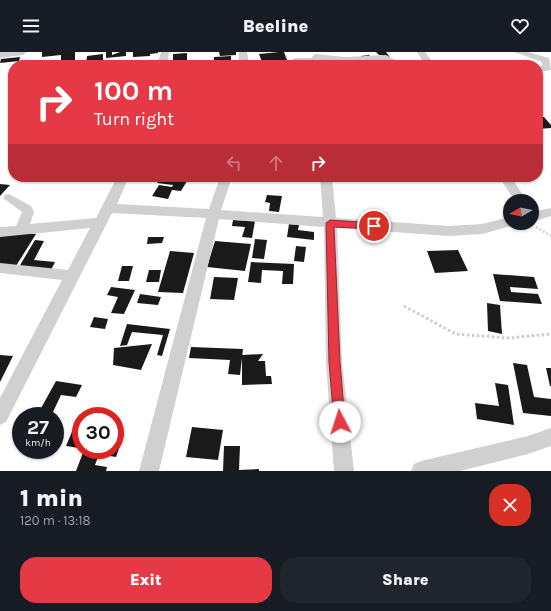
<!DOCTYPE html>
<html lang="en">
<head>
<meta charset="utf-8">
<style>
	:root { --surface:#171b24; --page:#20242c; --text:#f1f3f6; --muted:#9ea1a6; --accent:#e63946 }
	body { margin:0; font-family:Karla,sans-serif; background:var(--page); color:var(--text); height:100vh; display:flex; flex-direction:column; font-size:15px; white-space:nowrap }
	* { box-sizing:border-box; margin:0 }
	p { font-size:13px; color:var(--muted) }
	.icon { flex:none; width:22px; height:22px; fill:none; stroke:currentColor; stroke-width:2; stroke-linecap:round; stroke-linejoin:round }
	.map { position:relative; height:419px; overflow:hidden }
	.details { display:flex; flex-direction:column; background:var(--surface); flex:1 }
	.details>* { flex:none }
	.top-card { position:absolute; left:8px; top:8px; width:535px; height:122px; border-radius:16px; box-shadow:0 1px 3px #0004; background:#e63946; color:#fff; overflow:hidden }
	.needle { width:26px; rotate:260deg }
	.buttons { position:absolute; left:503px; top:142px; display:grid; gap:8px }
	.buttons a { display:grid; place-items:center; width:36px; height:36px; border-radius:50%; background:var(--surface); box-shadow:0 1px 3px #0004; font-size:20px }
	.speed { position:absolute; left:12px; top:355px; display:flex; gap:8px; font-size:20px; font-weight:700; text-align:center }
	.speed>* { display:grid; place-content:center; width:52px; height:52px; border-radius:50%; background:var(--surface); box-shadow:0 1px 3px #0004; line-height:1 }
	.speed small { font-size:10px; font-weight:400 }
	.speed .limit { border:6px solid #d22; background:#fff; color:#111 }
	.pin { position:absolute; display:grid; place-items:center; width:34px; height:34px; color:#fff; margin:-17px; border:2px solid #fff; border-radius:50%; box-shadow:0 1px 4px #0007 }
	.me { position:absolute; width:44px; margin:-22px; rotate:355deg; stroke-linejoin:round; filter:drop-shadow(0 0 3px #0008) }
	.turn { display:flex; align-items:center; gap:14px; height:84px; padding:0 20px; font-size:18px }
	.turn .icon { width:52px; height:52px; stroke-width:2.5 }
	.turn b { display:block; font-size:28px; line-height:34px }
	.lanes { display:flex; align-items:center; height:38px; padding:0 20px; background:#0003; justify-content:center; gap:20px; direction:ltr }
	.lanes .off { opacity:.35 }
	.round { display:grid; place-items:center; flex:none; width:42px; height:42px; border-radius:16px; background:var(--page) }
	.headline { display:flex; align-items:center; justify-content:space-between; height:68px; padding:0 20px }
	h1 { font-size:24px; font-weight:800; line-height:30px }
	.button { display:flex; gap:8px; margin-top:auto; padding:8px 20px }
	.button a { flex:1; height:46px; border-radius:16px; background:var(--accent); color:#fff; font-size:16px; font-weight:800; line-height:46px; text-align:center }
	.button a+a { background:var(--page); color:var(--text) }
	header { display:flex; justify-content:space-between; align-items:center; height:52px; padding:0 20px; background:var(--surface); font-size:18px; font-weight:800 }
	.map>svg:first-child { display:block }
	.building { fill:#1a1a1a }
	.lines { fill:none; stroke-linecap:round; stroke-linejoin:round }
	.path-far1 { stroke:#cdcdcd; stroke-width:2.5; stroke-dasharray:2 2; stroke-linecap:butt }
	.path { stroke:#cdcdcd; stroke-width:3; stroke-dasharray:2.5 2.5; stroke-linecap:butt }
	.street { fill:#d0d0d0; fill-rule:evenodd }
	.route { fill:#e63946; stroke:#96252e }
</style>
</head>
<body>
<header><svg class="icon" aria-label="menu" viewBox="0 0 24 24"><path d="M4 6h16M4 12h16M4 18h16"/></svg>Beeline<svg class="icon" aria-label="heart" viewBox="0 0 24 24"><path d="M12 20l-8-8c-3-5 5-10 8-4 3-6 11-1 8 4z"/></svg></header>
<div class="map">
<svg width="551" height="419" viewBox="0 0 551 419">
	<rect width="100%" height="100%" fill="#fff"/>
	<g class="building">
		<polygon points="42,0 75,0 75,10 61,12 61,3 42,5"/>
		<polygon points="106,0 112,0 112,3 120,0 126,0 126,4 106,6"/>
		<polygon points="133,0 158,0 158,1 150,2 150,4 133,5"/>
		<polygon points="219,0 236,0 236,3 220,4"/>
		<polygon points="279,0 284,0 287,8 262,10 259,2"/>
		<polygon points="376,0 386,0 394,11 388,12 382,3 379,3"/>
		<polygon points="187,1 187,13 173,13 173,2"/>
		<polygon points="103,2 103,8 100,9 100,12 86,13 87,4"/>
		<polygon points="369,3 373,9 383,9 386,13 367,13 361,4"/>
		<polygon points="231,4 231,12 214,12 214,5"/>
		<polygon points="20,5 19,9 0,11 1,7"/>
		<polygon points="538,65 544,65 551,73 551,76 538,77"/>
		<polygon points="161,125 204,125 202,129 187,129 181,139 172,138 168,147 152,144 159,133 172,135 173,133 157,131"/>
		<polygon points="0,132 10,133 0,144"/>
		<polygon points="267,143 282,144 279,160 269,159 270,151 265,150"/>
		<polygon points="233,168 255,169 252,186 242,185 245,175 232,174"/>
		<polygon points="289,172 299,173 298,178 314,180 314,188 287,185"/>
		<polygon points="3,179 36,182 16,214 0,212 0,184"/>
		<polygon points="148,185 164,185 162,191 147,192"/>
		<polygon points="255,187 267,188 264,207 252,206"/>
		<polygon points="35,188 44,189 34,208 55,210 51,218 19,215"/>
		<polygon points="215,189 251,192 245,219 207,215"/>
		<polygon points="296,194 306,195 304,210 294,209"/>
		<polygon points="458,198 468,219 435,221 427,199"/>
		<polygon points="170,199 194,201 183,241 158,240"/>
		<polygon points="251,210 294,212 293,232 282,232 283,219 262,218 261,231 248,230"/>
		<polygon points="122,214 133,214 129,229 118,229"/>
		<polygon points="149,218 161,218 159,230 146,230"/>
		<polygon points="493,222 534,225 538,237 510,235 511,240 538,242 542,252 500,249"/>
		<polygon points="214,225 238,226 234,248 210,247"/>
		<polygon points="111,235 135,238 124,262 111,261 118,245 107,243"/>
		<polygon points="140,242 161,245 158,253 137,251"/>
		<polygon points="487,251 500,253 502,282 488,279"/>
		<polygon points="94,265 108,267 105,277 90,275"/>
		<polygon points="127,272 170,277 162,304 157,303 163,283 132,280 127,293 120,294"/>
		<polygon points="152,292 141,318 113,313 114,296"/>
		<polygon points="191,295 243,297 240,323 228,322 230,308 189,306"/>
		<polygon points="263,302 258,309 265,309 266,324 271,324 272,332 242,333 242,303"/>
		<polygon points="0,303 13,304 0,330"/>
		<polygon points="513,311 527,313 534,345 551,347 551,364 523,361"/>
		<polygon points="546,316 551,316 551,334 550,334"/>
		<polygon points="56,329 82,333 76,345 61,343 53,360 40,358"/>
		<polygon points="495,331 508,333 514,373 477,367 475,351 499,354"/>
		<polygon points="79,363 81,363 81,391 79,396 66,394"/>
		<polygon points="192,375 223,378 218,408 186,405"/>
		<polygon points="115,380 124,382 116,405 99,402 95,413 107,415 106,419 76,419 84,398 115,398"/>
		<polygon points="224,394 240,394 239,418 259,417 259,419 223,419"/>
	</g>
	<g class="lines">
		<polyline class="path-far1" points="536,175 551,184"/>
		<polyline class="path" points="404,254 456,282 509,286 551,282"/>
		<g class="street">
			<polygon points="0,0 27,0 23,3 0,6"/>
			<polygon points="161,0 169,0 167,13 157,13"/>
			<polygon points="239,0 247,0 249,13 239,13"/>
			<polygon points="417,0 425,0 435,13 425,13"/>
			<polygon points="514,0 528,0 549,6 551,18 538,20 538,14 542,14 542,10"/>
			<polygon points="315,2 345,5 386,3 404,13 392,13 384,9 345,11 320,8 316,11 292,13 281,12 296,6 311,6"/>
			<polygon points="117,125 129,125 117,152 209,157 220,125 232,125 221,158 323,165 320,125 332,125 336,166 449,174 482,172 510,165 510,171 516,171 515,173 482,182 449,184 337,176 342,310 354,419 334,419 326,310 324,175 219,167 159,419 139,419 206,166 112,161 6,370 0,373 0,346 62,228 0,221 0,211 68,218 90,176 0,185 0,175 16,174 22,160 3,146 5,143 9,142 31,154 34,160 30,172 96,166"/>
			<polygon points="499,125 511,125 527,149 515,149"/>
			<polygon points="551,156 551,164 532,170 532,160"/>
			<polygon points="551,376 551,394 528,402 460,419 411,419 414,412 421,409 528,384"/>
		</g>
	</g>
	<polygon class="route" points="330,168 374,171 379,174 374,177 334,175 340,310 345,370 344,374 340,376 335,374 334,370 329,310 326,171"/>
</svg>
<div class="buttons">
<a><svg class="needle" viewBox="-14 -14 28 28"><path d="M0-13l5 13h-10z" fill="#e53935"/><path d="M0 13l5-13h-10z" fill="#9ea1a6"/></svg></a>
</div>
<div class="speed"><div>27<small>km/h</small></div><div class="limit">30</div></div>
<div class="pin" style="left:374px;top:174px;background:#d93025"><svg class="icon" aria-label="arrive" viewBox="0 0 24 24"><path d="M6 21V4h12l-3 4 3 4H6"/></svg></div>
<svg class="me" style="left:340px;top:370px" viewBox="-20 -20 40 40"><circle r="19" fill="#fff"/><path d="M0-13L10 11 0 6-10 11z" fill="#e63946"/></svg>
<div class="top-card">
<div class="turn"><svg class="icon" aria-label="right" viewBox="0 0 24 24"><path d="M7 20v-9h11M14 6l5 5-5 5"/></svg><div><b>100 m</b>Turn right</div></div>
<div class="lanes"><svg class="icon off" aria-label="left" viewBox="0 0 24 24"><path d="M17 20v-9H6M10 6l-5 5 5 5"/></svg><svg class="icon off" aria-label="ahead" viewBox="0 0 24 24"><path d="M12 20V5M6 11l6-6 6 6"/></svg><svg class="icon" aria-label="right" viewBox="0 0 24 24"><path d="M7 20v-9h11M14 6l5 5-5 5"/></svg></div>
</div>
</div>
<section class="details">
<div class="headline"><div><h1>1 min</h1><p>120 m · 13:18</p></div><a class="round" style="background:#d93025;color:#fff"><svg class="icon" aria-label="close" viewBox="0 0 24 24"><path d="M6 6l12 12M18 6L6 18"/></svg></a></div>
<div class="button"><a>Exit</a><a>Share</a></div>
</section>
</body>
</html>
